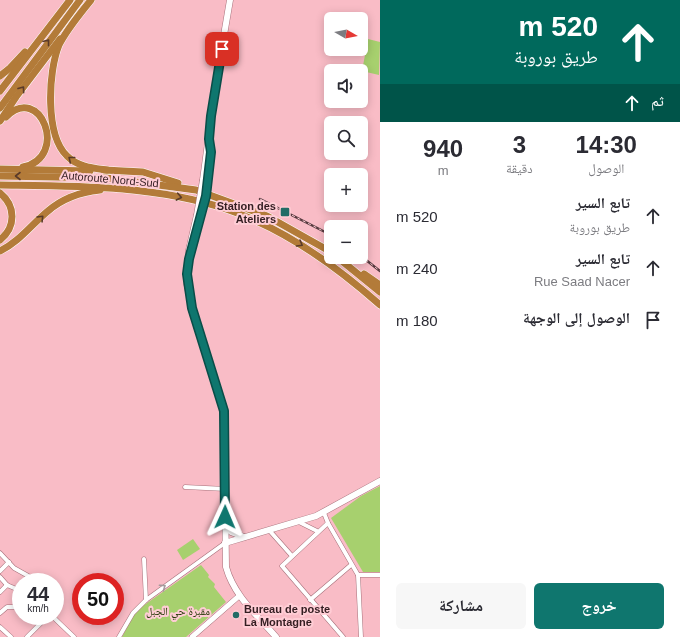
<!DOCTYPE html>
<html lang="ar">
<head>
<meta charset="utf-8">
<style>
	:root { --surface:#fff; --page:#f7f7f7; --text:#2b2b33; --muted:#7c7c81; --accent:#0f766e }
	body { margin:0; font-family:Helvetica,"Noto Naskh Arabic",sans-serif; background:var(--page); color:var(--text); direction:rtl; height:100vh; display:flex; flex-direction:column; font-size:15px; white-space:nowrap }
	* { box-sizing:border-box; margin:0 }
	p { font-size:13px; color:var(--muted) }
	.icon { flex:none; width:22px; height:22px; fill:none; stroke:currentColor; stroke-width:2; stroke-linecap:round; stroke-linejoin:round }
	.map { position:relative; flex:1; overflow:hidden; direction:ltr }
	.side { display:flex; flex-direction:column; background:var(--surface); width:300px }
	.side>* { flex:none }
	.top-card { background:#00695c; color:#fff; overflow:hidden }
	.needle { width:26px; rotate:99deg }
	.tools { position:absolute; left:324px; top:12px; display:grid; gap:8px }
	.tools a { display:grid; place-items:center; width:44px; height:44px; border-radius:6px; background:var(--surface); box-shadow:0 2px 10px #0003; font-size:20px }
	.speed { position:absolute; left:12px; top:573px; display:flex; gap:8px; font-size:20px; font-weight:700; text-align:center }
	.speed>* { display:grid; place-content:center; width:52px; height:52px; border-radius:50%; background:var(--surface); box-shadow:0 2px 10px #0003; line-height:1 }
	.speed small { font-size:10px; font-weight:400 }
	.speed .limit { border:6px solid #d22; background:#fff; color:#111 }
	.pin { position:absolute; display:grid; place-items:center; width:34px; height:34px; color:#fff; margin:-17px; border-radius:8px; box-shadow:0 2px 6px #0006 }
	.me { position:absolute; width:44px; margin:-22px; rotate:1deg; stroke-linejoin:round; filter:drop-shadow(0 0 3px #0008) }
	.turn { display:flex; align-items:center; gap:14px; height:84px; padding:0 16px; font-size:18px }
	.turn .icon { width:52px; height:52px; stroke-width:2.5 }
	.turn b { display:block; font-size:28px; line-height:34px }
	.then { display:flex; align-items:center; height:38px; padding:0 16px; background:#0003; gap:8px; font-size:15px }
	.eta { display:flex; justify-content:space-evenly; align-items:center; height:68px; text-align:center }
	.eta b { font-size:24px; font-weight:700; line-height:28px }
	.button { display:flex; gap:8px; margin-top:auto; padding:8px 16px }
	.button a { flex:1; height:46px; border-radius:6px; background:var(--accent); color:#fff; font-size:16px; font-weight:700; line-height:46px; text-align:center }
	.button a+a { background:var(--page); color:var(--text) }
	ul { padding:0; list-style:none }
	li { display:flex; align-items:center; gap:12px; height:52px; padding:0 16px }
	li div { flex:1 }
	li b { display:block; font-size:15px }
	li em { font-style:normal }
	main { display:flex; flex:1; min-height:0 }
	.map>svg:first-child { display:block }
	.green { fill:#a7d06e }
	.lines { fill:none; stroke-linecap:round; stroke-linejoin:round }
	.minor-casing { stroke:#a7707a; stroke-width:5 }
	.tertiary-casing { stroke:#a7707a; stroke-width:6 }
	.secondary-casing { stroke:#a7707a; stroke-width:7 }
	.motorway-casing { stroke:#fff; stroke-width:8 }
	.minor { stroke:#fff; stroke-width:4 }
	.tertiary { stroke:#fff; stroke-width:5 }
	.secondary { stroke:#fff; stroke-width:6 }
	.motorway { stroke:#b37b39; stroke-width:7 }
	.rail-casing { stroke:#573a3f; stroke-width:2.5 }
	.rail { stroke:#ffcdd5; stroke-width:1; stroke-dasharray:3; stroke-linecap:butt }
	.secondary-bridge-casing { stroke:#a7707a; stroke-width:7; stroke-linecap:butt }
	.secondary-bridge { stroke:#fff; stroke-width:6 }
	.oneway { stroke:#5a3a29 }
	.oneway2 { stroke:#a49a9c }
	.route-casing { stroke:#0a4d48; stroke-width:10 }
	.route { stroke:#0f766e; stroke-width:7 }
	.poi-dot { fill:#226c66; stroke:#ffcdd5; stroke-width:1.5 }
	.labels { text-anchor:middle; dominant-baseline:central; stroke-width:4; stroke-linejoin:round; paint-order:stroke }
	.street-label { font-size:11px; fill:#341e22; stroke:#ffcdd5 }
	.poi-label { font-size:11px; font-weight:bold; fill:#341e22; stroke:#ffcdd5; text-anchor:end }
	.park-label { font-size:11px; fill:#2a3c0b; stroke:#ffcdd5 }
</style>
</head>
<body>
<main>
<section class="side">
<div class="top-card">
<div class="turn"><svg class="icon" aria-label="ahead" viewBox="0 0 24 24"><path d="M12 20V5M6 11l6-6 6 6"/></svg><div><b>520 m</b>طريق بوروبة</div></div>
<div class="then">ثم<svg class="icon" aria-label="ahead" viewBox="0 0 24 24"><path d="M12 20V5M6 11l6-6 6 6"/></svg></div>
</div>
<div class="eta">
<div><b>14:30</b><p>الوصول</p></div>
<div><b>3</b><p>دقيقة</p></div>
<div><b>940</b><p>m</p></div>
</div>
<ul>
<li><svg class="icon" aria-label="ahead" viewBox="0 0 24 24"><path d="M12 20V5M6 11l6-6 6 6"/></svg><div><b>تابع السير</b><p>طريق بوروبة</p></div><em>520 m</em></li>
<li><svg class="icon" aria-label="ahead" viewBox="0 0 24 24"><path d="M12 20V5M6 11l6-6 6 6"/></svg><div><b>تابع السير</b><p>Rue Saad Nacer</p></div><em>240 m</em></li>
<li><svg class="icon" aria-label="arrive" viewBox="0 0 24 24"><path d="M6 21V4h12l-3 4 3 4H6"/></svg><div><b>الوصول إلى الوجهة</b></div><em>180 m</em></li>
</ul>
<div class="button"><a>خروج</a><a>مشاركة</a></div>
</section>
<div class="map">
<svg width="380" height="637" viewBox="0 0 380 637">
	<rect width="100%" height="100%" fill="#f9bcc6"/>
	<g class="green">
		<polygon points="368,39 380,42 379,75 362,71"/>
		<polygon points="380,486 380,572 363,572 331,518 361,496"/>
		<polygon points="193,539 200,549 183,560 177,550"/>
		<polygon points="201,565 209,575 208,577 215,584 214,587 226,602 186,637 122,637 133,616 140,608"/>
	</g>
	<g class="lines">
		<defs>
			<g id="minor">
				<polyline points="185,487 226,489"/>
				<polyline points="324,513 328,523 358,575 361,637"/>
				<polyline points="299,522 317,531"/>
				<polyline points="328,523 282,566 343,637"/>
				<polyline points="269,530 292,556"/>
				<polyline points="0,553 14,568 39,582"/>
				<polyline points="144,559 146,600"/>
				<polyline points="0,571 9,562"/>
				<polyline points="358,575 380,575"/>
				<polyline points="0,577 7,585 21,591"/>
				<polyline points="0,592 7,585"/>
				<polyline points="310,600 351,565"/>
				<polyline points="0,613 7,607 21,607"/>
				<polyline points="52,616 74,637"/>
				<polyline points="0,627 11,637"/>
				<polyline points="27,637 48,616"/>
				<polyline points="119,637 133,613 146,600 225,543"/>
			</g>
			<polyline id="tertiary" points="192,637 239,596"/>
			<g id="secondary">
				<polyline points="203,180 217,76 230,0"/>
				<polyline points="208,180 211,147"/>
				<path d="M197 215 189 250 187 284 192 308 224 411 226 567C234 596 257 615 276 637"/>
				<polyline points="225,524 231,532 244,537"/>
				<polyline points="225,543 316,516 380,481"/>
			</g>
			<g id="motorway">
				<path d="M91 0C80 14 67 29 59 45 48 72 45 135 67 156 78 167 93 168 107 170"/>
				<polyline points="0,76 10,68 25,52"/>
				<polyline points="0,91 70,0"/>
				<polyline points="0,108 80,0"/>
				<path d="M6 117C40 82 70 157 23 167"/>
				<polyline points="0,121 16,97 60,39"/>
				<polyline points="0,169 90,171"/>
				<polyline points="104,170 143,172 178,183"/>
				<polyline points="0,176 106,178 196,190 267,216 331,252"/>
				<path d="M0 185C76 186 153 185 226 209 284 228 335 265 380 305"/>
				<path d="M0 193C16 206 16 227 0 240"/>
				<path d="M0 251C19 242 32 224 48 211 63 198 81 192 100 190"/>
				<polyline points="337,257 380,292"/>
				<polyline points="364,274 380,285"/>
			</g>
		</defs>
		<use href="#minor" class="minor-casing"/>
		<use href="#tertiary" class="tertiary-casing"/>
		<use href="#secondary" class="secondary-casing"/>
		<use href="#motorway" class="motorway-casing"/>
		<use href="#minor" class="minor"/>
		<use href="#tertiary" class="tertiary"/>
		<use href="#secondary" class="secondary"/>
		<use href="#motorway" class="motorway"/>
		<defs>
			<g id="rail">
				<polyline points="260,199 331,235"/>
				<polyline points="361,256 380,271"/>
			</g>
		</defs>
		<use href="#rail" class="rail-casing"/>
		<use href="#rail" class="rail"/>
		<defs>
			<g id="secondary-bridge">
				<polyline points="197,215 203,180"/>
				<polyline points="201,216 208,180"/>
			</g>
		</defs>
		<use href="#secondary-bridge" class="secondary-bridge-casing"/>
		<use href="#secondary-bridge" class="secondary-bridge"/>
	</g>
	<defs><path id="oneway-chevron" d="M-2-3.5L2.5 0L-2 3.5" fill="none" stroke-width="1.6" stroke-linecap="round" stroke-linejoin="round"/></defs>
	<g class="oneway">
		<use href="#oneway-chevron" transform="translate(47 42) rotate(-52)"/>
		<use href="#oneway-chevron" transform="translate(22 89) rotate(-54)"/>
		<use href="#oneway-chevron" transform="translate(71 159) rotate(-141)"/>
		<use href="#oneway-chevron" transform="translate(18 176) rotate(-180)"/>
		<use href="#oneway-chevron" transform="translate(179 197) rotate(11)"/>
		<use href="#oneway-chevron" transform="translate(41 218) rotate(-45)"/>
		<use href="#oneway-chevron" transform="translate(300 244) rotate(30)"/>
	</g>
	<use class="oneway2" href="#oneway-chevron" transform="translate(163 587) rotate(-34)"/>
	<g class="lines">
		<defs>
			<polyline id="route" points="222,49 211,116 209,139 211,152 206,196 189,259 187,274 192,308 224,411 225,517"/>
		</defs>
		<use href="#route" class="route-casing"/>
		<use href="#route" class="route"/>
	</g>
	<g class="poi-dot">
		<rect x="280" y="207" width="10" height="10" rx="2"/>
		<circle cx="236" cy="615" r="4"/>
	</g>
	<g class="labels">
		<g class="street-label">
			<text transform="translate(110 179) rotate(5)">Autoroute Nord-Sud</text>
		</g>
		<g class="poi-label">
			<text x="276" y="206">Station des<tspan x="276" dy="13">Ateliers</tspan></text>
			<text x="244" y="609" text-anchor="start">Bureau de poste<tspan x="244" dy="13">La Montagne</tspan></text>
		</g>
		<g class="park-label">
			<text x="178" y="611">مقبرة حي الجبل</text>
		</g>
	</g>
</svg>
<div class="tools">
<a><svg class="needle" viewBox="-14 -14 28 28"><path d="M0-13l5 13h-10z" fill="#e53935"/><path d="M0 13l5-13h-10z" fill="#7c7c81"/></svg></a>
<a><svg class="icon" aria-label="sound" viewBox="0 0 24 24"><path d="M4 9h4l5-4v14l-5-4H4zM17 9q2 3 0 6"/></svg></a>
<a><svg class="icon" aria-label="search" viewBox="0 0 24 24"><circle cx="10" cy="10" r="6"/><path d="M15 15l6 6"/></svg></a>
<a>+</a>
<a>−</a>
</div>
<div class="speed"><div>44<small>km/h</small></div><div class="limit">50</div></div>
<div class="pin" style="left:222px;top:49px;background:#d93025"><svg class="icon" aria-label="arrive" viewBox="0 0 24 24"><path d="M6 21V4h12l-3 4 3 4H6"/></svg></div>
<svg class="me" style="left:225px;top:517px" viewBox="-20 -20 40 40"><path d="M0-17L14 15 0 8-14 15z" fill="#0f766e" stroke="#fff" stroke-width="4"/></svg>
</div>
</main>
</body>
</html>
